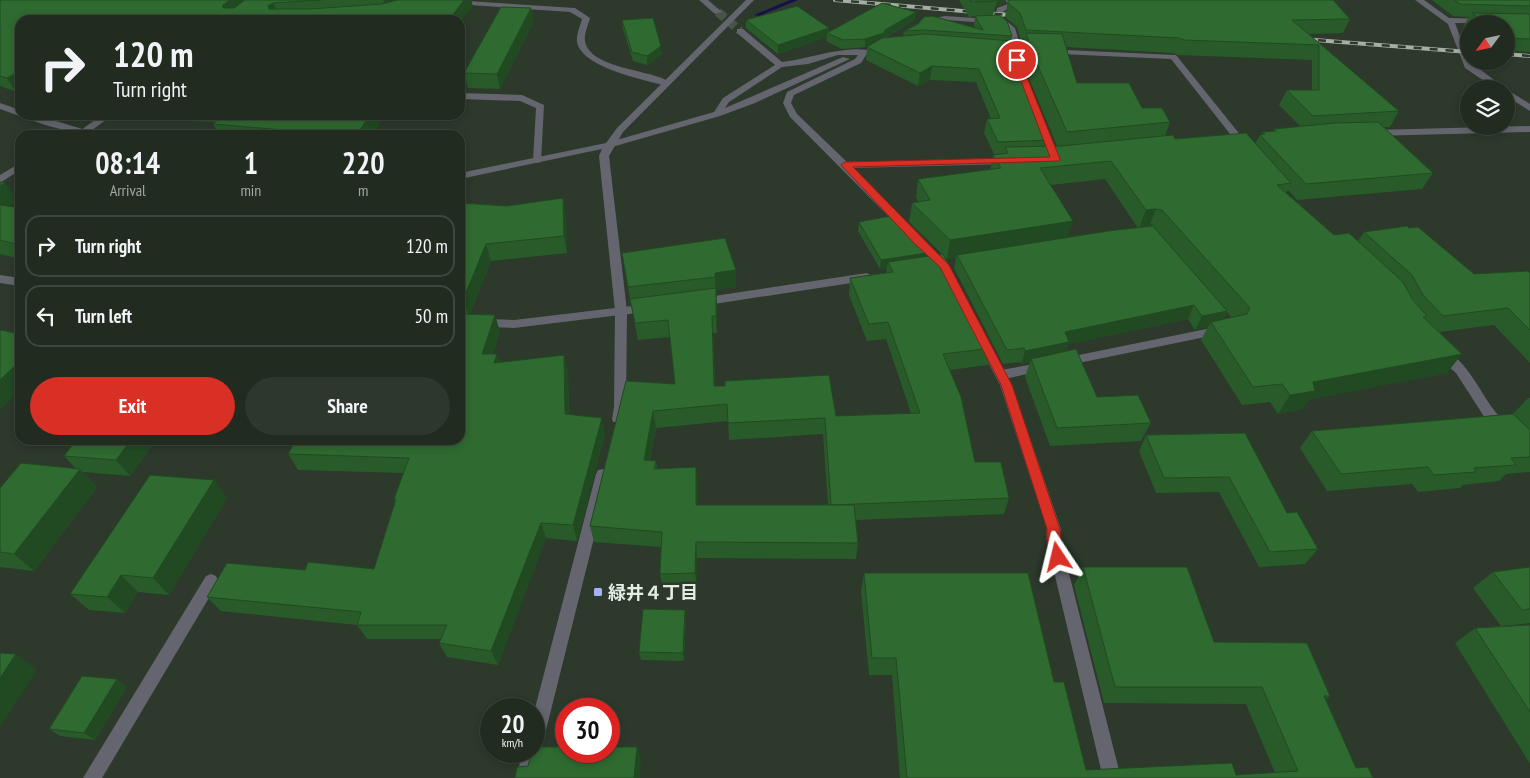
<!DOCTYPE html>
<html lang="en">
<head>
<meta charset="utf-8">
<style>
	:root { --surface:#212b20; --page:#2d372d; --text:#f1f3f6; --muted:#a2a7a5; --line:#3e473e; --accent:#d93025 }
	body { margin:0; font-family:"PT Sans Narrow","Noto Sans JP",sans-serif; background:var(--page); color:var(--text); height:100vh; display:flex; flex-direction:column; font-size:19px; white-space:nowrap }
	* { box-sizing:border-box; margin:0 }
	p { font-size:16px; color:var(--muted) }
	.icon { flex:none; width:28px; height:28px; fill:none; stroke:currentColor; stroke-width:2; stroke-linecap:round; stroke-linejoin:round }
	.map { position:relative; flex:1; overflow:hidden }
	.panel { position:absolute; left:15px; top:130px; width:450px; height:315px; display:flex; flex-direction:column; background:var(--surface); border-radius:15px; box-shadow:0 2px 8px #0003,0 0 0 1px var(--line) }
	.panel>* { flex:none }
	.guide { position:absolute; left:15px; top:15px; width:450px; height:105px; border-radius:15px; box-shadow:0 2px 8px #0003,0 0 0 1px var(--line); background:#212b20; color:var(--text); overflow:hidden }
	.needle { width:32px; rotate:237deg }
	.fabs { position:absolute; left:1460px; top:15px; display:grid; gap:10px }
	.fabs a { display:grid; place-items:center; width:55px; height:55px; border-radius:50%; background:var(--surface); box-shadow:0 2px 8px #0003,0 0 0 1px var(--line); font-size:25px }
	.speed { position:absolute; left:480px; top:698px; display:flex; gap:10px; font-size:25px; font-weight:700; text-align:center }
	.speed>* { display:grid; place-content:center; width:65px; height:65px; border-radius:50%; background:var(--surface); box-shadow:0 2px 8px #0003,0 0 0 1px var(--line); line-height:1 }
	.speed small { font-size:12px; font-weight:400 }
	.speed .limit { border:8px solid #d22; background:#fff; color:#111 }
	.pin { position:absolute; display:grid; place-items:center; width:42px; height:42px; color:#fff; margin:-21px; border:2px solid #fff; border-radius:50%; box-shadow:0 1px 5px #0007 }
	.me { position:absolute; width:55px; margin:-28px; rotate:350deg; stroke-linejoin:round; filter:drop-shadow(0 0 4px #0008) }
	.turn { display:flex; align-items:center; gap:18px; height:105px; padding:0 15px; font-size:22px }
	.turn .icon { width:65px; height:65px; stroke-width:2.5 }
	.turn b { display:block; font-size:35px; line-height:42px }
	.eta { display:flex; justify-content:space-evenly; align-items:center; height:85px; text-align:center }
	.eta b { font-size:30px; font-weight:800; line-height:35px }
	.primary-button { display:flex; gap:10px; margin-top:auto; padding:10px 15px }
	.primary-button a { flex:1; height:58px; border-radius:30px; background:var(--accent); color:#fff; font-size:20px; font-weight:800; line-height:58px; text-align:center }
	.primary-button a+a { background:var(--page); color:var(--text) }
	ul { padding:0; list-style:none }
	li { display:flex; align-items:center; gap:15px; height:62px; margin:0 10px 8px; padding:0 5px; border:2px solid var(--line); border-radius:15px }
	li div { flex:1 }
	li b { display:block; font-size:19px }
	li em { font-style:normal }
	.map>svg:first-child { display:block }
	.lines { fill:none; stroke-linecap:round; stroke-linejoin:round }
	.stream { fill:#160f4e; fill-rule:evenodd }
	.minor-tunnel { stroke:#485447; stroke-width:9; stroke-dasharray:9 4.5; stroke-linecap:butt }
	.service { fill:#64656e; fill-rule:evenodd }
	.minor { fill:#64656e; fill-rule:evenodd }
	.tertiary { fill:#64656e; fill-rule:evenodd }
	.rail-casing { stroke:#a5afa4; stroke-width:4 }
	.rail { stroke:#2c392b; stroke-width:2.5; stroke-dasharray:8; stroke-linecap:butt }
	.wall { fill:#285b29; fill-rule:evenodd }
	.shaded-wall { fill:#214a22 }
	.building { fill:#2f6a30; stroke:#214a22 }
	.route { fill:#d93025; stroke:#8d1f18 }
	.poi-dot { fill:#a8b0fc; stroke:#2c392b; stroke-width:2 }
	.labels { text-anchor:middle; dominant-baseline:central; stroke-width:5; stroke-linejoin:round; paint-order:stroke }
	.near-poi-label { font-size:18px; font-weight:bold; fill:#e4ece3; stroke:#2c392b; text-anchor:start }
</style>
</head>
<body>
<div class="map">
<svg width="1530" height="778" viewBox="0 0 1530 778">
	<rect width="100%" height="100%" fill="#2c392b"/>
	<g class="lines">
		<polygon class="stream" points="790,0 798,0 759,16 754,15"/>
		<polyline class="minor-tunnel" points="718,12 740,31"/>
		<g class="service">
			<polygon points="1221,326 1225,327 1227,330 1225,333 1064,366 1058,362 1064,358"/>
			<polygon points="1045,362 1051,366 1049,369 1001,380 997,378 995,375 997,372 1001,370"/>
		</g>
		<g class="minor">
			<path d="M452 0 575 8 590 18C588 25 584 34 585 41 590 70 654 69 671 83L667 86C645 80 582 68 577 42 576 35 580 26 582 19L570 12 455 4H452Z"/>
			<polygon points="699,0 708,0 722,12 715,14"/>
			<polygon points="1005,0 1013,0 1016,5 1004,11 1003,18 1015,28 1021,48 1176,55 1246,142 1244,144 1238,144 1171,59 995,51 995,47 1013,47 1007,29 995,19 997,8 1008,4"/>
			<polygon points="1415,0 1424,0 1449,18 1488,19 1488,23 1455,23 1469,61 1506,89 1496,89 1465,68 1448,24"/>
			<polygon points="945,16 989,19 993,21 989,23 945,20 925,23 921,21"/>
			<path d="M737 29H743L782 62C808 59 842 46 867 50L868 52 861 63 794 95 791 103 797 114 847 162 1008 158 1013 161 1008 164 853 168 910 227 909 229H901L790 117 783 103 787 92 855 59 858 55H838L808 64 782 67 729 102 725 108 843 57 850 59 755 103 720 116 612 147H606V143L714 112 723 98 775 65 737 33Z"/>
			<polygon points="1506,89 1530,104 1530,111 1506,96"/>
			<polygon points="460,93 522,95 544,105 541,162 538,163 533,160 536,108 520,101 460,99"/>
			<polygon points="102,115 113,115 85,135 74,135"/>
			<polygon points="1530,126 1530,132 1374,136 1369,133 1374,130"/>
			<polygon points="20,163 20,170 0,183 0,175"/>
			<polygon points="867,273 873,277 871,280 701,306 695,302 701,298"/>
			<polygon points="0,275 20,278 20,286 0,283"/>
			<polygon points="649,304 655,308 653,311 514,328 460,326 460,318 514,320"/>
			<polygon points="983,337 987,338 1012,385 1061,529 1060,538 1121,778 1103,778 1046,538 1047,529 1000,385 977,341"/>
			<path d="M1441 349C1464 355 1480 392 1494 410 1498 416 1506 420 1509 427L1508 431H1498L1485 418 1456 373 1437 356 1435 353 1437 350Z"/>
			<polygon points="211,574 216,576 218,581 216,586 102,778 83,778 206,576"/>
		</g>
		<g class="tertiary">
			<polygon points="746,0 754,0 623,132 609,156 627,311 626,407 623,422 613,422 612,419 614,407 615,311 599,156 602,149 460,179 460,173 606,143 617,128"/>
			<path d="M0 103 20 110V115H36L102 135C69 135 30 120 0 109Z"/>
			<polygon points="603,469 608,470 610,474 534,778 516,778 523,751 534,751 534,712 596,474 598,470"/>
		</g>
		<defs>
			<g id="rail">
				<polyline points="835,0 1020,16"/>
				<polyline points="1302,39 1469,52"/>
				<polyline points="1506,54 1530,56"/>
			</g>
		</defs>
		<use href="#rail" class="rail-casing"/>
		<use href="#rail" class="rail"/>
	</g>
	<g class="wall">
		<polygon points="0,0 464,0 473,6 20,20 20,90 16,92 0,86"/>
		<path d="M959 0H1006L1005 3 996 6 993 15 1012 36 1011 41 1017 59 1051 140 1049 146H1057L1026 71 1021 54 1023 45H1022L1017 27 1005 17 1008 0 1350 19 1343 33 1308 34 1399 111 1390 127H1383L1433 173 1422 189 1297 200 1288 190 1286 193 1334 235 1358 241 1364 232 1409 228 1474 274 1530 273V363L1494 325 1439 332 1447 373 1310 399 1302 409 1278 414 1270 402 1242 405 1201 340 1208 327 1195 330 1188 319 1068 344 1066 351 1097 397 1151 423 1141 441 1050 446 1025 377 1030 362 1021 364 1020 362 1003 364 954 268 956 258 947 259 945 257 992 348 988 365 950 370 975 462 1009 498 1004 514 856 520 858 543 856 559 697 558V588L663 589 660 574 661 547 594 542 590 526 626 381 675 384 670 337 638 340 631 304 622 253 736 270V287L716 290 717 333H713L715 386 836 416 911 413 886 339 867 341 849 295 850 278 886 273 887 268 880 269 858 231 859 222 933 252 932 256 942 254 909 222 912 203 918 202 916 197 918 179 990 170 993 155 994 154 984 133 987 119H991L976 82 930 80 918 86 866 60 867 47 842 49 826 41 827 37 778 54 746 28V20L829 28V32L916 12 915 20 885 38 903 36 904 31 975 27 974 25 975 16 969 17ZM1066 47 1173 53 1178 55 1312 60V90H1287L1279 105 1301 127 1274 129 1273 131 1263 132 1262 134 1260 135 1255 144 1175 139 1165 136 1170 122 1142 108 1077 83ZM1105 179 1138 228 1068 237 1051 185ZM1227 312 1231 317 1223 319ZM728 421 729 440 823 434 828 505H698V484L657 468 656 461 650 460 656 428Z"/>
		<polygon points="1432,0 1530,0 1530,52 1506,51 1506,24 1469,24 1469,28 1464,25 1469,17 1453,16"/>
		<polygon points="622,20 662,54 647,65 633,61 623,29"/>
		<polygon points="534,21 500,89 468,88 464,73"/>
		<polygon points="189,115 385,115 372,135 219,135 213,124 215,122 192,121"/>
		<polygon points="0,182 18,200 9,206 20,208 20,259 0,254"/>
		<polygon points="460,203 566,215 567,253 491,261 470,314 500,331 493,354 497,354 500,362 568,371 569,414 605,434 577,541 546,538 498,665 447,657 439,643 441,639 367,639 357,625 221,611 207,597 305,570 374,569 395,501 394,499 403,473 298,470 288,454 460,440"/>
		<polygon points="1528,398 1530,398 1530,472 1506,474 1499,481 1463,485 1460,488 1418,492 1412,484 1327,491 1300,448 1312,431 1513,414"/>
		<polygon points="1245,433 1287,513 1318,549 1305,564 1259,567 1219,492 1156,493 1139,451 1146,435"/>
		<polygon points="156,440 130,476 83,472 97,487 34,571 0,567 0,488 76,469 64,456"/>
		<polygon points="214,480 227,498 169,595 138,592 125,613 89,610 70,594"/>
		<polygon points="1083,567 1214,642 1330,696 1325,700 1356,768 1373,778 900,778 892,675 869,675 861,591 864,573 1054,682 1086,770 1236,775 1275,773 1246,704 1104,703 1074,585"/>
		<polygon points="1530,567 1530,623 1504,626 1530,625 1530,764 1455,643 1475,628 1501,626 1473,588 1493,572"/>
		<polygon points="686,618 684,661 641,660 639,652"/>
		<polygon points="127,687 95,740 60,736 49,729"/>
	</g>
	<g class="shaded-wall">
		<polygon points="230,0 252,0 229,20 223,8 223,5"/>
		<polygon points="383,0 422,0 386,9"/>
		<polygon points="464,0 471,0 473,6 460,23 460,20 449,20"/>
		<polygon points="997,0 1006,0 1005,3 996,6 993,15"/>
		<polygon points="273,3 279,16 273,20 268,6"/>
		<polygon points="531,8 534,21 500,89 497,74"/>
		<polygon points="916,12 915,20 884,38 883,42 865,48 865,39 885,30"/>
		<polygon points="829,28 828,33 827,33 827,37 778,54 778,45"/>
		<polygon points="661,46 662,54 647,65 647,56"/>
		<polygon points="932,66 930,80 918,86 920,73"/>
		<polygon points="20,71 20,90 16,92 7,78"/>
		<polygon points="370,115 385,115 372,135 358,135 357,134"/>
		<polygon points="5,183 18,200 0,213 0,186"/>
		<polygon points="563,198 566,215 567,253 564,236"/>
		<polygon points="1156,209 1149,227 1139,229 1146,210"/>
		<polygon points="1073,221 1067,240 957,255 956,258 947,259 950,240"/>
		<polygon points="18,242 20,245 20,249 16,244"/>
		<polygon points="486,244 491,261 469,316 463,300"/>
		<polygon points="933,252 931,262 888,262 887,268 880,269 881,260"/>
		<polygon points="736,270 736,287 716,290 716,294 715,273"/>
		<polygon points="716,288 717,305 717,333 716,316"/>
		<polygon points="1194,305 1188,319 1068,344 1064,355 1031,359 1030,362 1021,364 1025,351 1065,332"/>
		<polygon points="1227,311 1220,324 1211,322 1208,327 1195,330 1202,316"/>
		<polygon points="495,315 500,331 488,370 482,354"/>
		<polygon points="712,316 713,333 715,403 714,386"/>
		<polygon points="497,354 503,370 494,363"/>
		<polygon points="1462,354 1447,373 1310,399 1302,409 1278,414 1290,395 1313,382"/>
		<polygon points="564,355 568,371 569,430 565,414"/>
		<polygon points="20,361 20,391 0,410 0,380"/>
		<polygon points="653,411 656,428 647,476 644,460"/>
		<polygon points="602,418 605,434 577,541 573,525"/>
		<polygon points="131,440 156,440 130,476 116,460"/>
		<polygon points="696,467 698,484 698,521 696,505"/>
		<polygon points="80,469 97,487 34,571 14,554"/>
		<polygon points="214,480 227,498 169,595 153,578"/>
		<polygon points="541,523 546,538 498,665 491,651"/>
		<polygon points="696,542 697,558 697,588 695,573"/>
		<polygon points="121,575 138,592 125,613 107,597"/>
		<polygon points="685,610 686,618 684,661 683,653"/>
		<polygon points="16,654 37,670 0,727 0,678"/>
		<polygon points="117,679 127,687 95,740 84,733"/>
		<polygon points="637,747 641,760 640,778 634,778"/>
	</g>
	<g class="building">
		<polygon points="0,0 230,0 223,5 223,8 234,8 245,0 321,0 273,3 268,6 269,9 310,9 382,4 398,0 464,0 449,20 20,20 20,71 7,78 0,76"/>
		<polygon points="970,0 997,0 996,1 971,2"/>
		<polygon points="1008,0 1333,0 1350,19 1292,20 1399,111 1313,116 1287,90 1319,90 1319,45 1184,40 1179,38 1026,30 1020,13 1008,3"/>
		<polygon points="1454,0 1530,0 1530,6 1460,4"/>
		<polygon points="882,3 916,12 885,30 884,33 865,39 843,40 827,33"/>
		<polygon points="797,6 829,28 778,45 746,20"/>
		<polygon points="501,7 531,8 497,74 464,73"/>
		<polygon points="1472,13 1530,14 1530,39 1506,38 1506,24 1486,24"/>
		<polygon points="999,15 1007,21 1012,36 924,30 904,31 918,24 924,17 932,16 983,30 975,16"/>
		<polygon points="653,18 661,46 647,56 632,52 622,20"/>
		<polygon points="1026,33 1062,34 1077,83 1129,83 1142,108 1162,108 1170,122 1067,132 1031,50"/>
		<polygon points="925,34 1012,41 1017,59 1051,140 998,142 987,119 1000,118 979,69 932,66 920,73 867,47 882,38"/>
		<polygon points="223,115 370,115 357,134 344,133 342,135 213,124"/>
		<polygon points="1378,122 1433,173 1306,184 1260,135 1265,134 1263,132 1276,131 1274,129 1336,123"/>
		<polygon points="1246,133 1291,183 1277,185 1334,235 1349,233 1403,282 1413,300 1427,316 1423,317 1462,354 1313,382 1315,391 1290,395 1282,384 1253,387 1211,322 1247,314 1250,308 1162,210 1156,209 1146,210 1111,161 1040,168 1073,221 950,240 912,203 930,200 918,179 1001,168 993,155 1008,153 1005,147 1061,146 1173,135 1175,139"/>
		<polygon points="0,182 5,183 0,186"/>
		<polygon points="563,198 564,236 486,244 463,300 460,300 460,203 507,206"/>
		<polygon points="0,205 20,208 20,242 18,242 16,244 0,240"/>
		<polygon points="896,215 933,252 881,260 859,222"/>
		<polygon points="1151,224 1227,311 1202,316 1194,305 1065,332 1069,342 1025,351 1024,348 1007,350 957,255 1108,231 1152,226"/>
		<polygon points="1407,226 1409,228 1418,227 1474,274 1528,271 1530,273 1530,330 1508,308 1443,316 1423,295 1412,275 1364,232"/>
		<polygon points="725,238 736,270 715,273 715,277 628,287 622,253"/>
		<polygon points="943,254 992,348 943,354 961,397 975,462 1001,462 1009,498 831,505 825,418 728,423 727,404 653,411 644,460 656,461 654,469 696,467 696,505 854,505 858,543 696,542 695,573 660,574 662,532 590,526 626,381 675,384 668,320 635,323 630,299 716,288 716,316 712,316 714,386 725,386 725,381 829,375 836,416 920,413 888,322 869,324 850,278 893,272 888,262"/>
		<polygon points="460,314 495,315 482,354 497,354 494,363 564,355 565,414 602,418 573,525 541,523 491,651 439,643 447,625 357,625 361,612 207,597 227,563 305,570 308,562 374,569 396,499 394,499 409,458 288,454 296,440 460,440"/>
		<polygon points="0,330 20,334 20,361 0,380"/>
		<polygon points="1076,349 1097,397 1138,395 1151,423 1057,428 1031,359"/>
		<polygon points="1513,414 1530,430 1530,457 1511,458 1516,465 1474,468 1476,472 1434,475 1428,467 1341,474 1312,431"/>
		<polygon points="1245,433 1287,513 1297,512 1318,549 1270,552 1229,477 1164,478 1146,435"/>
		<polygon points="76,440 131,440 116,460 64,456"/>
		<polygon points="21,463 80,469 14,554 0,552 0,488"/>
		<polygon points="150,475 214,480 153,578 121,575 107,597 70,594"/>
		<polygon points="1083,567 1187,567 1214,642 1307,643 1330,696 1324,696 1356,768 1368,767 1373,778 907,778 896,658 872,658 864,573 1028,573 1054,682 1064,682 1086,770 1232,763 1236,775 1298,771 1262,687 1115,687"/>
		<polygon points="1530,567 1530,609 1522,610 1493,572"/>
		<polygon points="643,609 685,610 683,653 639,652"/>
		<polygon points="1530,625 1530,712 1475,628"/>
		<polygon points="0,653 16,654 0,678"/>
		<polygon points="82,676 117,679 84,733 49,729"/>
		<polygon points="534,747 566,747 566,751 609,751 609,747 637,747 634,778 515,778 517,767 528,766 532,751 534,751"/>
	</g>
	<path class="route" d="M1017 58 1020 60 1060 159 1059 161 853 167 949 265 1012 385 1060 529C1060 539 1066 552 1062 561L1058 562 1053 561C1048 551 1046 540 1047 529L1001 385 940 267 914 243 841 165 845 162 1050 157 1013 60Z"/>
	<rect class="poi-dot" x="593" y="587" width="10" height="10" rx="2.5"/>
	<g class="labels">
		<g class="near-poi-label">
			<text x="608" y="592">緑井４丁目</text>
		</g>
	</g>
</svg>
<div class="fabs">
<a><svg class="needle" viewBox="-14 -14 28 28"><path d="M0-13l5 13h-10z" fill="#e53935"/><path d="M0 13l5-13h-10z" fill="#a2a7a5"/></svg></a>
<a><svg class="icon" aria-label="layers" viewBox="0 0 24 24"><path d="M12 4l9 5-9 5-9-5zM3 14l9 5 9-5"/></svg></a>
</div>
<div class="speed"><div>20<small>km/h</small></div><div class="limit">30</div></div>
<div class="pin" style="left:1017px;top:60px;background:#d93025"><svg class="icon" aria-label="arrive" viewBox="0 0 24 24"><path d="M6 21V4h12l-3 4 3 4H6"/></svg></div>
<svg class="me" style="left:1058px;top:557px" viewBox="-20 -20 40 40"><path d="M0-17L14 15 0 8-14 15z" fill="#d93025" stroke="#fff" stroke-width="4"/></svg>
<div class="guide">
<div class="turn"><svg class="icon" aria-label="right" viewBox="0 0 24 24"><path d="M7 20v-9h11M14 6l5 5-5 5"/></svg><div><b>120 m</b>Turn right</div></div>
</div>
<section class="panel">
<div class="eta">
<div><b>08:14</b><p>Arrival</p></div>
<div><b>1</b><p>min</p></div>
<div><b>220</b><p>m</p></div>
</div>
<ul>
<li><svg class="icon" aria-label="right" viewBox="0 0 24 24"><path d="M7 20v-9h11M14 6l5 5-5 5"/></svg><div><b>Turn right</b></div><em>120 m</em></li>
<li><svg class="icon" aria-label="left" viewBox="0 0 24 24"><path d="M17 20v-9H6M10 6l-5 5 5 5"/></svg><div><b>Turn left</b></div><em>50 m</em></li>
</ul>
<div class="primary-button"><a>Exit</a><a>Share</a></div>
</section>
</div>
</body>
</html>
